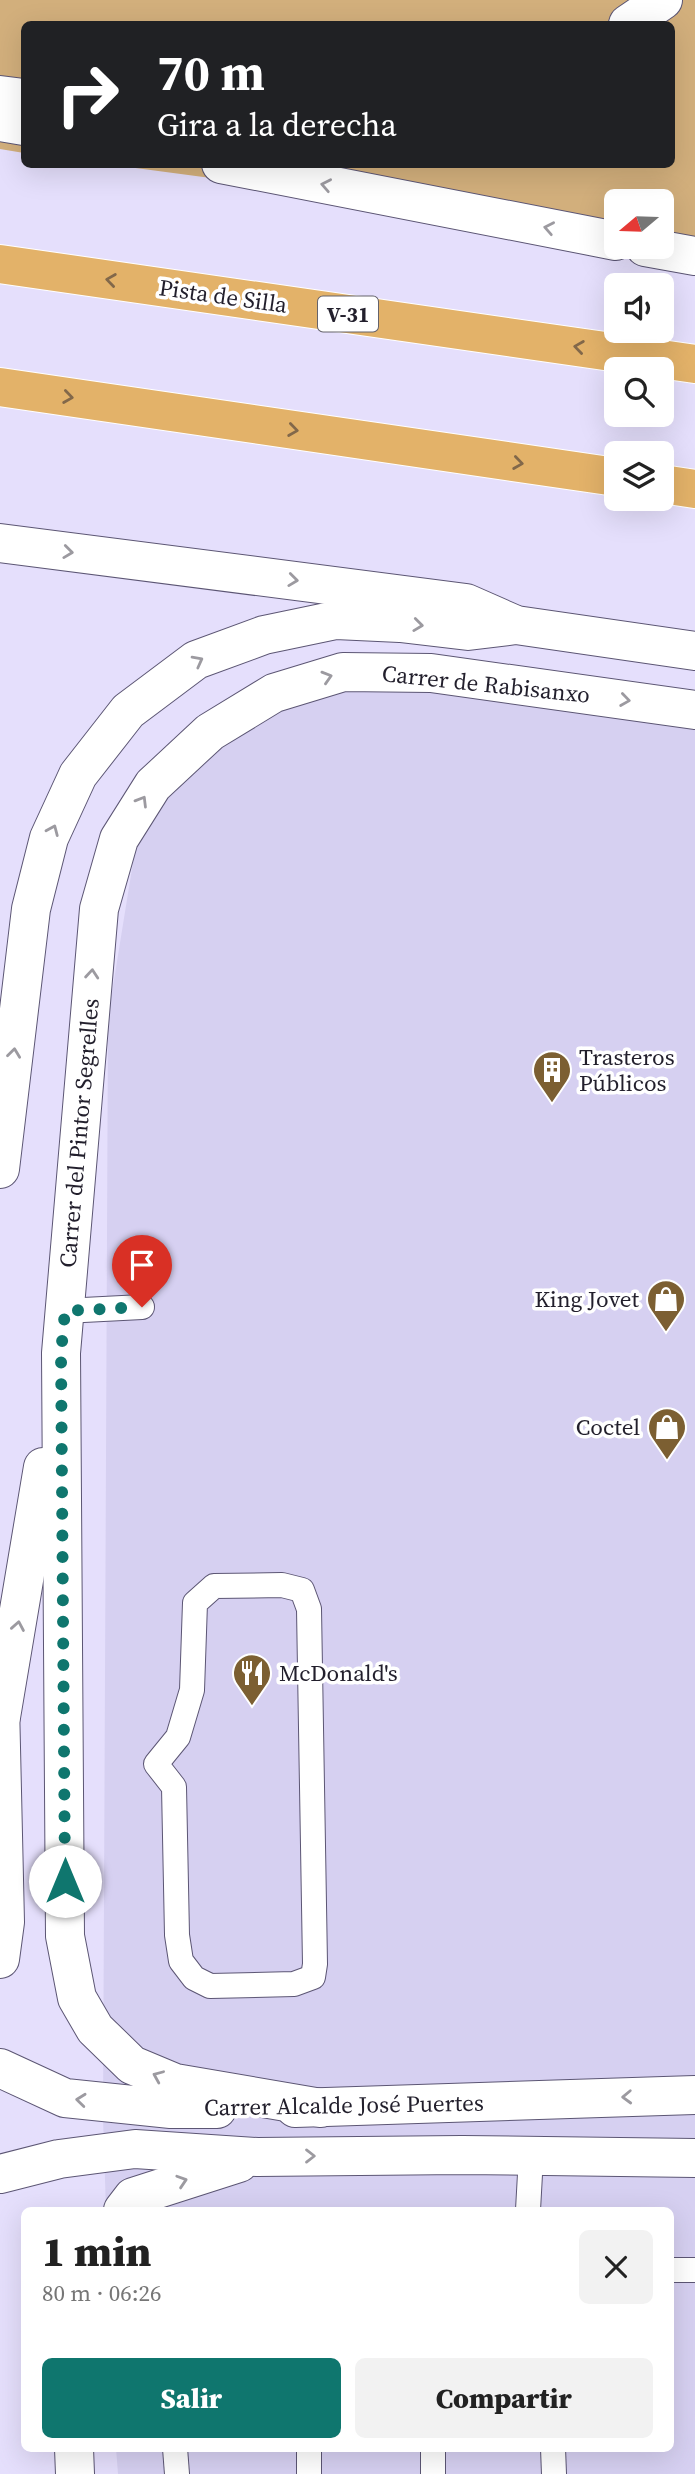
<!DOCTYPE html>
<html lang="es">
<head>
<meta charset="utf-8">
<style>
	:root { --surface:#fff; --page:#f2f2f2; --text:#222; --muted:#767676; --accent:#0f766e }
	body { margin:0; font-family:"Source Serif 4",serif; background:var(--page); color:var(--text); height:100vh; display:flex; flex-direction:column; font-size:26px; white-space:nowrap }
	* { box-sizing:border-box; margin:0 }
	p { font-size:23px; color:var(--muted) }
	.icon { flex:none; width:38px; height:38px; fill:none; stroke:currentColor; stroke-width:2; stroke-linecap:round; stroke-linejoin:round }
	.map { position:relative; flex:1; overflow:hidden }
	.panel { position:absolute; left:21px; top:2207px; width:653px; height:245px; display:flex; flex-direction:column; background:var(--surface); border-radius:10px; box-shadow:0 7px 28px #0002 }
	.panel>* { flex:none }
	.guide { position:absolute; left:21px; top:21px; width:654px; height:147px; border-radius:10px; box-shadow:0 7px 28px #0002; background:#202124; color:#fff; overflow:hidden }
	.needle { width:46px; rotate:251deg }
	.buttons { position:absolute; left:604px; top:189px; display:grid; gap:14px }
	.buttons a { display:grid; place-items:center; width:70px; height:70px; border-radius:10px; background:var(--surface); box-shadow:0 7px 28px #0002; font-size:35px }
	.pin { position:absolute; display:grid; place-items:center; width:60px; height:60px; color:#fff; margin:-72px -30px; border-radius:50% 50% 50% 0; rotate:-45deg; box-shadow:0 0 7px #0007 }
	.pin .icon { rotate:45deg }
	.me { position:absolute; width:77px; margin:-38px; rotate:0deg; stroke-linejoin:round; filter:drop-shadow(0 0 5px #0008) }
	.turn { display:flex; align-items:center; gap:24px; height:147px; padding:0 21px; font-size:32px }
	.turn .icon { width:91px; height:91px; stroke-width:2.5 }
	.turn b { display:block; font-size:49px; line-height:60px }
	.round { display:grid; place-items:center; flex:none; width:74px; height:74px; border-radius:10px; background:var(--page) }
	.overview { display:flex; align-items:center; justify-content:space-between; height:119px; padding:0 21px }
	h1 { font-size:42px; font-weight:800; line-height:52px }
	.primary-button { display:flex; gap:14px; margin-top:auto; padding:14px 21px }
	.primary-button a { flex:1; height:80px; border-radius:10px; background:var(--accent); color:#fff; font-size:28px; font-weight:800; line-height:80px; text-align:center }
	.primary-button a+a { background:var(--page); color:var(--text) }
	.map>svg:first-child { display:block }
	.built { fill:#d6d0f1 }
	.green { fill:#d2af7c }
	.lines { fill:none; stroke-linecap:round; stroke-linejoin:round }
	.service-casing { stroke:#5c5674; stroke-width:26 }
	.minor-casing { stroke:#5c5674; stroke-width:40 }
	.tertiary-casing { stroke:#5c5674; stroke-width:40 }
	.motorway-casing { stroke:#fff; stroke-width:40 }
	.service { stroke:#fff; stroke-width:24 }
	.minor { stroke:#fff; stroke-width:38 }
	.tertiary { stroke:#fff; stroke-width:38 }
	.motorway { stroke:#e3b269; stroke-width:38 }
	.oneway { stroke:#9c9aa0 }
	.oneway2 { stroke:#82684a }
	.route { stroke:#0f766e; stroke-width:12; stroke-dasharray:0 21.6 }
	.labels { text-anchor:middle; dominant-baseline:central; stroke-width:7; stroke-linejoin:round; paint-order:stroke }
	.shield { fill:#fff; stroke:#64626b; stroke-width:2 }
	.shield-label { font-size:21px; font-weight:bold; fill:#221f2c }
	.street-label { font-size:23px; fill:#221f2c; stroke:#fff }
	.poi-label { font-size:23px; fill:#221f2c; stroke:#fff; text-anchor:start }
</style>
</head>
<body>
<div class="map">
<svg width="695" height="2474" viewBox="0 0 695 2474">
	<rect width="100%" height="100%" fill="#e5dffc"/>
	<polygon class="built" points="306,677 695,714 695,2474 118,2474 116,2448 670,2448 670,2210 106,2210 103,2118 108,1017 142,807"/>
	<polygon class="green" points="0,0 695,0 695,243 662,239 662,201 616,201 616,232 113,165 672,164 672,24 24,24 24,153 0,149"/>
	<g class="lines">
		<defs>
			<g id="service">
				<polyline points="64,1311 142,1307"/>
				<polygon points="282,1585 302,1590 309,1609 315,1964 313,1977 294,1984 210,1986 194,1978 181,1961 177,1935 174,1787 156,1764 178,1737 192,1690 195,1603 214,1586"/>
				<polyline points="528,2210 531,2156"/>
				<polyline points="670,2270 695,2270"/>
				<polyline points="175,2448 177,2474"/>
				<polyline points="309,2448 309,2474"/>
				<polyline points="433,2448 433,2474"/>
				<polyline points="553,2448 554,2474"/>
			</g>
			<g id="minor">
				<polyline points="1,1717 43,1467"/>
				<polyline points="0,2068 65,2098 171,2109 217,2109"/>
				<polyline points="295,2108 695,2095"/>
				<polyline points="321,2108 175,2083 132,2065 95,2029 77,1998 65,1936 61,1353 99,909 119,839 153,785 210,732 274,693 343,672 431,673 695,710"/>
				<polyline points="0,2174 59,2159 135,2149 257,2157 462,2155 695,2158"/>
				<polyline points="123,2210 133,2197 239,2163"/>
				<polyline points="74,2448 75,2474"/>
			</g>
			<g id="tertiary">
				<polyline points="628,24 663,0"/>
				<polyline points="0,95 24,98"/>
				<polyline points="0,122 24,126"/>
				<polyline points="221,164 616,241"/>
				<polyline points="645,247 695,256"/>
				<polyline points="0,543 466,603 516,625 695,651"/>
				<polyline points="0,1169 31,909 49,838 78,775 128,711 196,660 264,635 336,620 400,623 468,631 516,625"/>
				<polyline points="0,1704 5,1922 0,1959"/>
			</g>
			<g id="motorway">
				<polyline points="0,264 695,364"/>
				<polyline points="0,387 616,477"/>
				<polyline points="662,484 695,489"/>
			</g>
		</defs>
		<use href="#service" class="service-casing"/>
		<use href="#minor" class="minor-casing"/>
		<use href="#tertiary" class="tertiary-casing"/>
		<use href="#motorway" class="motorway-casing"/>
		<use href="#service" class="service"/>
		<use href="#minor" class="minor"/>
		<use href="#tertiary" class="tertiary"/>
		<use href="#motorway" class="motorway"/>
	</g>
	<defs><path id="oneway-chevron" d="M-2-3.5L2.5 0L-2 3.5" fill="none" stroke-width="1.6" stroke-linecap="round" stroke-linejoin="round" transform="scale(1.75)"/></defs>
	<g class="oneway">
		<use href="#oneway-chevron" transform="translate(326 185) rotate(-169)"/>
		<use href="#oneway-chevron" transform="translate(549 228) rotate(-169)"/>
		<use href="#oneway-chevron" transform="translate(68 552) rotate(7)"/>
		<use href="#oneway-chevron" transform="translate(293 580) rotate(7)"/>
		<use href="#oneway-chevron" transform="translate(418 625) rotate(7)"/>
		<use href="#oneway-chevron" transform="translate(198 661) rotate(-28)"/>
		<use href="#oneway-chevron" transform="translate(327 677) rotate(-17)"/>
		<use href="#oneway-chevron" transform="translate(625 700) rotate(8)"/>
		<use href="#oneway-chevron" transform="translate(142 801) rotate(-59)"/>
		<use href="#oneway-chevron" transform="translate(53 830) rotate(-67)"/>
		<use href="#oneway-chevron" transform="translate(92 974) rotate(-85)"/>
		<use href="#oneway-chevron" transform="translate(14 1053) rotate(-83)"/>
		<use href="#oneway-chevron" transform="translate(18 1626) rotate(-80)"/>
		<use href="#oneway-chevron" transform="translate(158 2076) rotate(-157)"/>
		<use href="#oneway-chevron" transform="translate(627 2097) rotate(178)"/>
		<use href="#oneway-chevron" transform="translate(81 2100) rotate(-174)"/>
		<use href="#oneway-chevron" transform="translate(310 2156)"/>
		<use href="#oneway-chevron" transform="translate(182 2181) rotate(-18)"/>
	</g>
	<g class="oneway2">
		<use href="#oneway-chevron" transform="translate(111 280) rotate(-172)"/>
		<use href="#oneway-chevron" transform="translate(579 347) rotate(-172)"/>
		<use href="#oneway-chevron" transform="translate(68 397) rotate(8)"/>
		<use href="#oneway-chevron" transform="translate(293 430) rotate(8)"/>
		<use href="#oneway-chevron" transform="translate(518 463) rotate(8)"/>
	</g>
	<g class="lines">
		<polyline class="route" points="65,1881 61,1353 65,1311 142,1307"/>
	</g>
	<defs>
		<symbol id="building-pin" viewBox="-11 -11 22 30"><path d="M0 17L-7.5 6A9.5 9.5 0 1 1 7.5 6Z" fill="#7c5f32" stroke="#fff"/><path d="M-4-6H4V6H1V3H-1V6H-4ZM-2.5-4.3h1.7v1.8h-1.7ZM.8-4.3h1.7v1.8H.8ZM-2.5-1h1.7V.8h-1.7ZM.8-1h1.7V.8H.8Z" fill="#fff"/></symbol>
		<symbol id="shop-pin" viewBox="-11 -11 22 30"><path d="M0 17L-7.5 6A9.5 9.5 0 1 1 7.5 6Z" fill="#7c5f32" stroke="#fff"/><path d="M-5-2.5h2.3a2.7 3.5 0 0 1 5.4 0H5L5.5 6h-11ZM-1.5-2.5h3a1.5 2.3 0 0 0-3 0Z" fill="#fff"/></symbol>
		<symbol id="restaurant-pin" viewBox="-11 -11 22 30"><path d="M0 17L-7.5 6A9.5 9.5 0 1 1 7.5 6Z" fill="#7c5f32" stroke="#fff"/><path d="M-5-6h1v4h1v-4h1v4h1v-4h1v5L-1.5 .5V6h-2V.5L-5-1ZM5-6V6H3V1.5H1.5Q1.5-4 5-6Z" fill="#fff"/></symbol>
	</defs>
	<g fill-rule="evenodd">
		<use href="#building-pin" x="530" y="1048" width="44" height="60"/>
		<use href="#shop-pin" x="644" y="1277" width="44" height="60"/>
		<use href="#shop-pin" x="645" y="1405" width="44" height="60"/>
		<use href="#restaurant-pin" x="230" y="1651" width="44" height="60"/>
	</g>
	<g class="labels">
		<rect class="shield" x="318" y="296.5" width="60" height="35" rx="5"/>
		<g class="shield-label">
			<text x="348" y="314">V-31</text>
		</g>
		<g class="street-label">
			<text transform="translate(223 296) rotate(8)">Pista de Silla</text>
			<text transform="translate(486 684) rotate(6)">Carrer de Rabisanxo</text>
			<text transform="translate(79 1133) rotate(-85)">Carrer del Pintor Segrelles</text>
			<text transform="translate(344 2105) rotate(-1)">Carrer Alcalde José Puertes</text>
		</g>
		<g class="poi-label">
			<text x="579" y="1057">Trasteros<tspan x="579" dy="26">Públicos</tspan></text>
			<text x="639" y="1299" text-anchor="end">King Jovet</text>
			<text x="640" y="1427" text-anchor="end">Coctel</text>
			<text x="279" y="1673">McDonald's</text>
		</g>
	</g>
</svg>
<div class="buttons">
<a><svg class="needle" viewBox="-14 -14 28 28"><path d="M0-13l5 13h-10z" fill="#e53935"/><path d="M0 13l5-13h-10z" fill="#767676"/></svg></a>
<a><svg class="icon" aria-label="sound" viewBox="0 0 24 24"><path d="M4 9h4l5-4v14l-5-4H4zM17 9q2 3 0 6"/></svg></a>
<a><svg class="icon" aria-label="search" viewBox="0 0 24 24"><circle cx="10" cy="10" r="6"/><path d="M15 15l6 6"/></svg></a>
<a><svg class="icon" aria-label="layers" viewBox="0 0 24 24"><path d="M12 4l9 5-9 5-9-5zM3 14l9 5 9-5"/></svg></a>
</div>
<div class="pin" style="left:142px;top:1307px;background:#d93025"><svg class="icon" aria-label="arrive" viewBox="0 0 24 24"><path d="M6 21V4h12l-3 4 3 4H6"/></svg></div>
<svg class="me" style="left:65px;top:1881px" viewBox="-20 -20 40 40"><circle r="19" fill="#fff"/><path d="M0-13L10 11 0 6-10 11z" fill="#0f766e"/></svg>
<div class="guide">
<div class="turn"><svg class="icon" aria-label="right" viewBox="0 0 24 24"><path d="M7 20v-9h11M14 6l5 5-5 5"/></svg><div><b>70 m</b>Gira a la derecha</div></div>
</div>
<section class="panel">
<div class="overview"><div><h1>1 min</h1><p>80 m · 06:26</p></div><a class="round"><svg class="icon" aria-label="close" viewBox="0 0 24 24"><path d="M6 6l12 12M18 6L6 18"/></svg></a></div>
<div class="primary-button"><a>Salir</a><a>Compartir</a></div>
</section>
</div>
</body>
</html>
